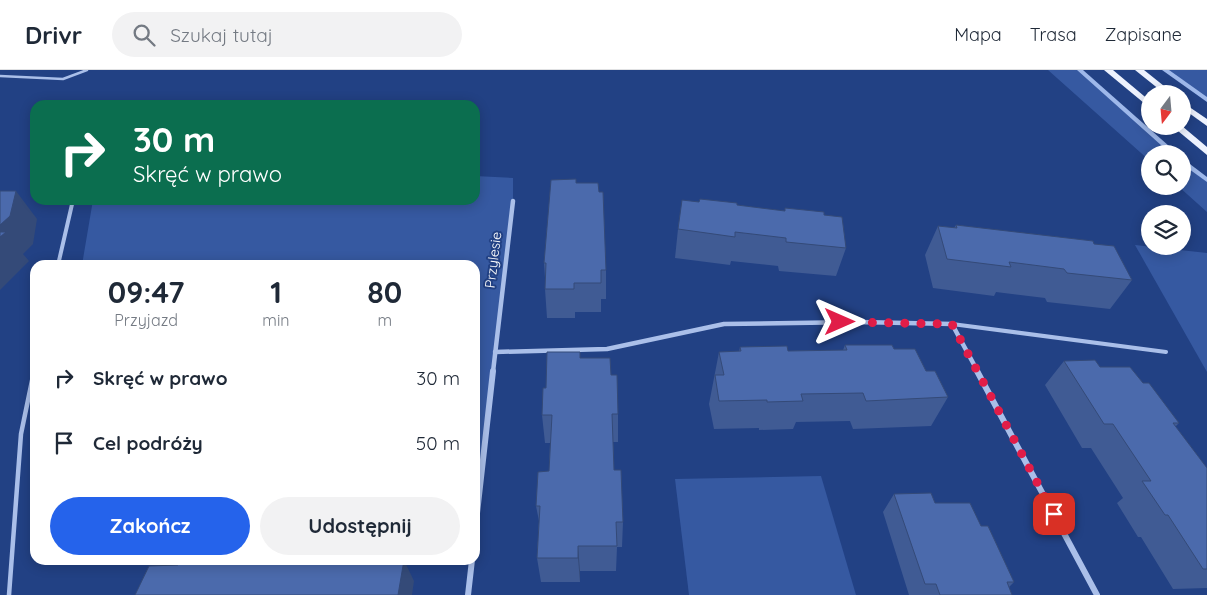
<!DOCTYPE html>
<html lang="pl">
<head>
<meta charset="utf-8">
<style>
	:root { --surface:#fff; --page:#f2f2f3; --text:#1f2937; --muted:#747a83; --line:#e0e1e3; --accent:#2563eb }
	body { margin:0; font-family:Quicksand,sans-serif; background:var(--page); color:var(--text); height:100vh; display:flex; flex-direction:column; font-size:19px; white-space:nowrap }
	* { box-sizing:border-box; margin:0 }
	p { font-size:16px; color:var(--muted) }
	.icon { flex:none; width:28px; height:28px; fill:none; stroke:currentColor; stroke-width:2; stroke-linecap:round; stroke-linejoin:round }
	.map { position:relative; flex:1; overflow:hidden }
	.details { position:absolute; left:30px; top:190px; width:450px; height:305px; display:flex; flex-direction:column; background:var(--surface); border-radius:15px; box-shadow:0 2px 12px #0003 }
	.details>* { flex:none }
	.hud { position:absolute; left:30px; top:30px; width:450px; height:105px; border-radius:15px; box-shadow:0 2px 12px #0003; background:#0b6e4f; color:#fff; overflow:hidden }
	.needle { width:32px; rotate:196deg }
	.tools { position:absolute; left:1141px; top:15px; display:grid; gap:10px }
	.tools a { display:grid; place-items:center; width:50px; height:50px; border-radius:50%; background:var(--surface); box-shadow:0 2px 12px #0003; font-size:25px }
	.pin { position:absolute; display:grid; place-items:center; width:42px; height:42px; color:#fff; margin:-21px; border-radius:10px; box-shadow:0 2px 8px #0006 }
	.me { position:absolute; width:55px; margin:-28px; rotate:90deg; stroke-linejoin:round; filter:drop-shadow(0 0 4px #0008) }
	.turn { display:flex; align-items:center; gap:18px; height:105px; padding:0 20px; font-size:22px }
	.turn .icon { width:65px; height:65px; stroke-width:2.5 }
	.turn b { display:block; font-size:35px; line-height:42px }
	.eta { display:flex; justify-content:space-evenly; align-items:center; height:85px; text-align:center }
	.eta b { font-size:30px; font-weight:700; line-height:35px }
	.button { display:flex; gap:10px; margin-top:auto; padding:10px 20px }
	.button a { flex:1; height:58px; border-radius:30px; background:var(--accent); color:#fff; font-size:20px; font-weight:700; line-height:58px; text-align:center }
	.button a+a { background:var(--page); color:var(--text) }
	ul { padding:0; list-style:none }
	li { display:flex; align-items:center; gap:15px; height:65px; padding:0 20px }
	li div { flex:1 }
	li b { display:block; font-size:19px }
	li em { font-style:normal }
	header { display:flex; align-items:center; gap:30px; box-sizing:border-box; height:70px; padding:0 25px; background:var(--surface); border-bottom:1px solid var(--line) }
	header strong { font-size:24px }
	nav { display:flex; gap:28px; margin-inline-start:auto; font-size:18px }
	.search { width:350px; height:45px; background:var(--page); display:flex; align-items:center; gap:12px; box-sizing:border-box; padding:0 18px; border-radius:28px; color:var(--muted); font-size:19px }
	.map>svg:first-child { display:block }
	.green { fill:#3659a1 }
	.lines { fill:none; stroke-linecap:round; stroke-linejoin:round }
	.stream { fill:#9eb8ea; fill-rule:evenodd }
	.service-far2 { stroke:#aabfe9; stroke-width:2.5 }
	.service-far1 { stroke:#aabfe9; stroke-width:4 }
	.service { stroke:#aabfe9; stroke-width:4.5 }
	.minor-far1 { stroke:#aabfe9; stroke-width:4.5 }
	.minor { stroke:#aabfe9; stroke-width:6 }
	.primary { fill:#edf2fe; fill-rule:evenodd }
	.wall { fill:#405b94 }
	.shaded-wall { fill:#344a78 }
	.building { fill:#4b6aac; stroke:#344a78 }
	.route { stroke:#e11d48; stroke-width:9; stroke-dasharray:0 16.2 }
	.labels { text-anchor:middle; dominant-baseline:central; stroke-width:4; stroke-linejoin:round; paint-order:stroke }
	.street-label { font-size:14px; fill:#fff; stroke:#224184 }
</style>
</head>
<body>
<header>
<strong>Drivr</strong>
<div class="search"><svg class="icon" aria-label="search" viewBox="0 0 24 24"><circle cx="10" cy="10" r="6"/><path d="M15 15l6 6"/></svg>Szukaj tutaj</div>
<nav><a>Mapa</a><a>Trasa</a><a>Zapisane</a></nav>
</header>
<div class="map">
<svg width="1207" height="525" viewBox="0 0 1207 525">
	<rect width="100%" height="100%" fill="#224184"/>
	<g class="green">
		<polygon points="1048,0 1082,0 1177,84 1150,84 1150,91"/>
		<polygon points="1167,0 1207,0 1207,31"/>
		<polygon points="1183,88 1207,110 1207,142 1178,116 1182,116"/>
		<polygon points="475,106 513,108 513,131 475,461 475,195 82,195 93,130 475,130"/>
		<polygon points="1135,175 1207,183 1207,302"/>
		<polygon points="821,406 856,525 689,525 675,409"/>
	</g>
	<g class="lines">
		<g class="stream">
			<polygon points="1077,0 1083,0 1178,84 1171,84"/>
			<polygon points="1162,0 1169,0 1207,27 1207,32"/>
			<polygon points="1182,88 1207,107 1207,112 1182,94"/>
		</g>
		<polyline class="service-far2" points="0,6 63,9 87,0"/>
		<g class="service-far1">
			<polyline points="58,195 73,130"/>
			<polyline points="952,254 1166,282"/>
			<polyline points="34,302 35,298"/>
		</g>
		<polyline class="service" points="9,525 21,364 34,301"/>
		<g class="minor-far1">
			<polyline points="495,282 607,279 724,254 859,252 952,254 978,302"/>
			<polyline points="493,302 513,131"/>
		</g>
		<g class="minor">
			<polyline points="977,301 1097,525"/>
			<polyline points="475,461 493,301"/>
			<polyline points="468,525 472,490"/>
		</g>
		<g class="primary">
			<polygon points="1104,0 1113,0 1150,31 1150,38"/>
			<polygon points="1135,0 1144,0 1174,24 1165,24"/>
			<polygon points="1182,32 1207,49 1207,56 1182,38"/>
			<polygon points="1172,56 1182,56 1207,77 1207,85"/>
		</g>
	</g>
	<g class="wall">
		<polygon points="576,113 606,200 606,229 601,229 601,242 575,242 575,248 547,248 545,219 545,208 544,193"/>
		<polygon points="737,135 785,141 785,138 824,145 846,178 836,206 779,201 778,196 731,191 730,195 675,188 678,159"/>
		<polygon points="956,155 1094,174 1132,210 1110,239 1047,232 1045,228 996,222 994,226 933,218 925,185 938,156 954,158"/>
		<polygon points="845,275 894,279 926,301 948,327 931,356 853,359 850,351 796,352 793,359 759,360 759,358 714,359 709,334 719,282 739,282 740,277 788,281 843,280"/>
		<polygon points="580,288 611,305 618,344 618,372 613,372 614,400 623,452 622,477 617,477 616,501 580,501 580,512 541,512 537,488 539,451 536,436 549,401 550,373 545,373 542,345 546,318"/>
		<polygon points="1064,291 1100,297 1143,313 1179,353 1175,357 1207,398 1207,518 1173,519 1141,467 1138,467 1117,433 1123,428 1091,378 1082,378 1045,315"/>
		<polygon points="894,424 935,433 981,456 1014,512 1009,517 1012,525 909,525 883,442"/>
	</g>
	<g class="shaded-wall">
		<polygon points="16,121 37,149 33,174 23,184 29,191 0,220 0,155"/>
		<polygon points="578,476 580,501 580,512 578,488"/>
		<polygon points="240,490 245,490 260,507 239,493"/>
		<polygon points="404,490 414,511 412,525 398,525"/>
	</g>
	<g class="building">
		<polygon points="576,109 576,113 598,113 599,122 603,122 606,200 601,200 601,213 574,213 574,219 545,219 546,193 544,193 551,110"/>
		<polygon points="0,121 16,121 10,146 0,155"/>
		<polygon points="700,129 737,133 737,135 785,141 785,138 824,142 824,145 842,147 846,178 786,172 786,168 735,162 735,167 678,159 682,130 699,132"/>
		<polygon points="956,155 1093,171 1094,174 1114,176 1132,210 1067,203 1064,199 1009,192 1011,197 947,189 938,156 957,158"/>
		<polygon points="0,162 6,162 0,167"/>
		<polygon points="845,275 892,275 894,279 915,279 926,301 935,301 948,327 866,331 863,323 801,324 803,331 767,332 767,330 719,331 715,305 724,305 719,282 741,281 740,277 787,276 788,281 847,280"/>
		<polygon points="547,282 580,282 580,288 610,288 611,305 617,305 618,344 612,344 614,400 621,400 623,452 616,452 617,476 578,476 578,488 537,488 540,436 536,436 538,402 549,401 552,345 542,345 543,318 546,318"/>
		<polygon points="1095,290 1100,297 1130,297 1143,313 1149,313 1179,353 1173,353 1207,398 1207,499 1203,499 1168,445 1165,445 1142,411 1151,411 1113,354 1104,354 1064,291"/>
		<polygon points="931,423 935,433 970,433 981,456 988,456 1014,512 1007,512 1012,525 940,525 936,514 925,514 894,424"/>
		<polygon points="180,490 240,490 239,493 316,492 316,490 404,490 398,525 135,525 149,496 178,495"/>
	</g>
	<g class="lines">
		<polyline class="route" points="840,252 952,254 1054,444"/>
	</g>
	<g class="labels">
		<g class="street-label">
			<text transform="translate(493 190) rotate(-83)">Przylesie</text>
		</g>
	</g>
</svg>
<div class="tools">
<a><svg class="needle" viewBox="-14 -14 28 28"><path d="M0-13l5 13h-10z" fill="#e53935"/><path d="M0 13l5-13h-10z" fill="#747a83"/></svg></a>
<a><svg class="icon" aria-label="search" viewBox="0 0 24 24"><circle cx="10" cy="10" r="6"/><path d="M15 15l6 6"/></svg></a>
<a><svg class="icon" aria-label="layers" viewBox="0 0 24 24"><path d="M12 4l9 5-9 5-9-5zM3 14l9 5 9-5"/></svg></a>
</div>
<div class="pin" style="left:1054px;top:444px;background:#d93025"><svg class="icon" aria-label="arrive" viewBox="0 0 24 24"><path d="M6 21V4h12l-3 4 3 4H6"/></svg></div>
<svg class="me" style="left:840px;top:252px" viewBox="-20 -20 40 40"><path d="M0-17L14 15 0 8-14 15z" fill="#e11d48" stroke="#fff" stroke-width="4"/></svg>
<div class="hud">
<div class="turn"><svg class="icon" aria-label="right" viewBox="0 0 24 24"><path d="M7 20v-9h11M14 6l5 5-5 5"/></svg><div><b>30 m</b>Skręć w prawo</div></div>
</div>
<section class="details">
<div class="eta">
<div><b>09:47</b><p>Przyjazd</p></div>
<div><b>1</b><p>min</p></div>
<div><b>80</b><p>m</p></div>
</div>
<ul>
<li><svg class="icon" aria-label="right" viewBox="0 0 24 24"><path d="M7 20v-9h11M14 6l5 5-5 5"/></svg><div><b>Skręć w prawo</b></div><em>30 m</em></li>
<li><svg class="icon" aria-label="arrive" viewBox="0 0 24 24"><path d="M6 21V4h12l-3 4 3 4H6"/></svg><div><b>Cel podróży</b></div><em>50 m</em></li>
</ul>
<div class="button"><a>Zakończ</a><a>Udostępnij</a></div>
</section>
</div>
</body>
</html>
